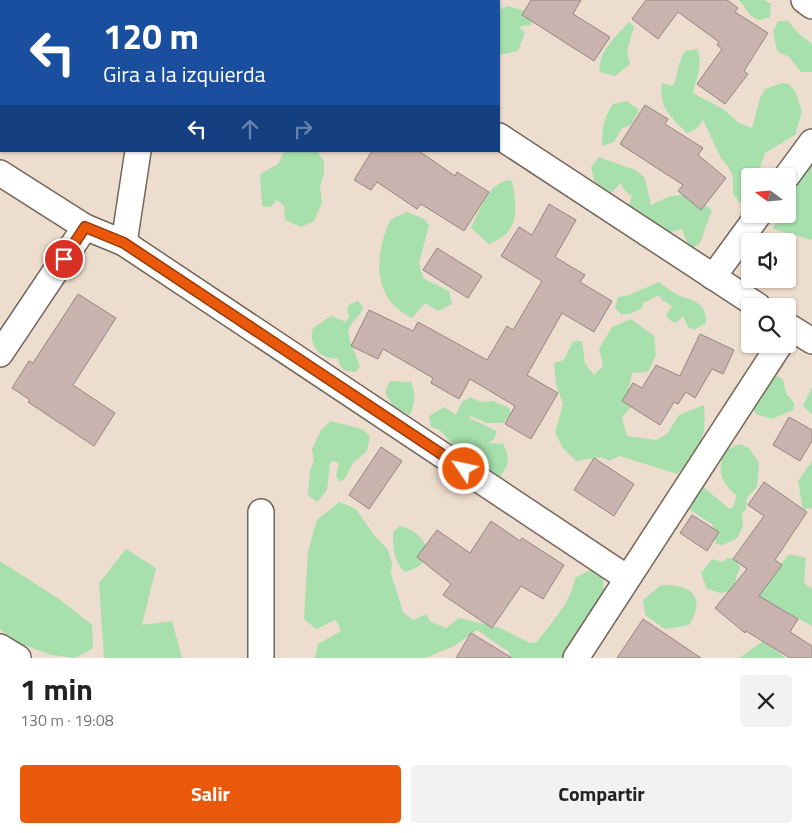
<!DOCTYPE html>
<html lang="es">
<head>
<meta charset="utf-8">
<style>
	:root { --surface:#fff; --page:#f2f2f2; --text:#222; --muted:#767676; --accent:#ea580c }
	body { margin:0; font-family:"Titillium Web",sans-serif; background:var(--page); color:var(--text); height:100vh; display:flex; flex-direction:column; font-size:19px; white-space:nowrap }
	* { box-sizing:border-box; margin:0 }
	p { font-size:16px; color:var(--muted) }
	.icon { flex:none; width:28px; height:28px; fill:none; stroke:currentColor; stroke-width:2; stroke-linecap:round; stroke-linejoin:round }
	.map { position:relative; height:658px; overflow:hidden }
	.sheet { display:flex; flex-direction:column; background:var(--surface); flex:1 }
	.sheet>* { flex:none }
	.guide { position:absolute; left:0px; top:0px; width:500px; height:152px; box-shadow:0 1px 4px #0004; background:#1a4fa0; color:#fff; overflow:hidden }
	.needle { width:32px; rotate:286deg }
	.buttons { position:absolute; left:741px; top:168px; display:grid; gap:10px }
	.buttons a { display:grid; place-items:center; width:55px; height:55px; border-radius:5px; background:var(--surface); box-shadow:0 1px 4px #0004; font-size:25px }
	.pin { position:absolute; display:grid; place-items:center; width:42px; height:42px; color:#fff; margin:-21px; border:2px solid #fff; border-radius:50%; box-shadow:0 1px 5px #0007 }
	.me { position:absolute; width:55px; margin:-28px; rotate:304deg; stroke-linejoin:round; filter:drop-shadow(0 0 4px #0008) }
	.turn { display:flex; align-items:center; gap:18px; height:105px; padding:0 20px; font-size:22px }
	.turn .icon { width:65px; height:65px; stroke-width:2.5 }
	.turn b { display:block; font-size:35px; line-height:42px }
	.lanes { display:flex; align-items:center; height:48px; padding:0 20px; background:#0003; justify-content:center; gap:25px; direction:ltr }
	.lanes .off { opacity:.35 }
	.round { display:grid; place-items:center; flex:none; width:52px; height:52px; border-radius:5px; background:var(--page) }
	.overview { display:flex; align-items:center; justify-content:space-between; height:85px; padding:0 20px }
	h1 { font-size:30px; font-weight:700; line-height:38px }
	.primary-button { display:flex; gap:10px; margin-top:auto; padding:10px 20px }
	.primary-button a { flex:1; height:58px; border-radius:5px; background:var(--accent); color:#fff; font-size:20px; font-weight:700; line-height:58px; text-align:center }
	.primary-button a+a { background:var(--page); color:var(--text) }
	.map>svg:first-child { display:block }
	.green { fill:#a7e0ac }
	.building { fill:#c9b3ae; stroke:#998580 }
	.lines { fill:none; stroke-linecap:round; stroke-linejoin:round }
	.minor-casing { stroke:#736558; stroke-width:28 }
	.minor { stroke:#fff; stroke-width:25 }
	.route-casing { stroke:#983908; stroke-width:12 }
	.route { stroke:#ea580c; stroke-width:9 }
</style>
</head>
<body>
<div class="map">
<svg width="812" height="658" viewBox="0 0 812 658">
	<rect width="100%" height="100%" fill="#edddce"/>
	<g class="green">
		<polygon points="0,0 94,0 95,1 1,1 0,18"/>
		<path d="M738 0H764L771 4 770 17 759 20C743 13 748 7 738 0Z"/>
		<polygon points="508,6 530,12 534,16 531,25 518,27 525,32 518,51 499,55 499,10"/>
		<polygon points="778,21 788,21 799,34 812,44 812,72 801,72 789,57 777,51 773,31"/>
		<path d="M629 22 634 27 627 51 630 64 615 76 600 72C596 54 617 35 629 22Z"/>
		<path d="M697 49C704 62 696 80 693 93L723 109 739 123 752 128 760 98 765 89 782 83 789 84 795 91 802 111 795 135 765 153 760 168 762 176H750V200L740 203 733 194V177L729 168 721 158 703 120 696 129 687 133C671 118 658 106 662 83L673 86C679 73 677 64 685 51Z"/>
		<path d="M627 101 639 110 631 125 622 128 614 142 602 146C602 129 603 118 613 104Z"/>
		<polygon points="284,151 317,151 324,162 324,174 320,186 322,203 314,221 301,227 285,220 284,205 276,200 271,207 262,206 260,174 278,164"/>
		<path d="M599 157 635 170 645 178 651 205C679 190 687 193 712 210L700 243 690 250 682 229 667 233 626 214 632 196 625 191 621 183 612 192 603 193 595 183 591 167Z"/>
		<polygon points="812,158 812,240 773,229 780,214 788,214 788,200"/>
		<path d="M508 180 512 181C517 209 521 232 489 244L471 228C480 210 487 185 508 180Z"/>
		<path d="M407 212 424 219 429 225 419 263 423 278 449 291 452 304 438 311 425 303 412 318C371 299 374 254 391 219Z"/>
		<path d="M659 282C666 287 674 294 683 297 698 302 706 305 706 323L694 330 688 327 683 316 676 323 669 320 666 315 672 306 662 300 659 295 643 303 642 308 630 314H621L615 308 618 297 629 295Z"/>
		<path d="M358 301 363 307C361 316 354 319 350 326 344 336 358 355 360 367L356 372C344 371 340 370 338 358 319 360 308 344 313 328L331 316 346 322 349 316 347 309 350 304Z"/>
		<path d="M631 319 654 336 656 355 648 372 632 373 628 391 633 404 622 418 627 436 656 440 667 434 679 415 704 405C707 437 700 453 677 474L620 456 609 461 602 457 576 461 563 448 555 433 563 404 556 384 554 363 564 360 573 341H582L585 364 594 375 603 366 599 349 612 327Z"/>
		<polygon points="777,376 783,379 786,393 794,403 793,410 772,419 756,414 753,408 755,403 761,401 765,387 771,378"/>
		<path d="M390 381 411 382C416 395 415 403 410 415L393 406 385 393Z"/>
		<polygon points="812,387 812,414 803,406"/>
		<path d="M470 397 481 402 493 401 509 408 511 415 503 423H487L471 416 469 418 497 431 494 439 488 443 503 444C511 458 509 466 499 478L480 471 472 459 461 454 440 430 431 427 429 416 444 407 456 415 462 402Z"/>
		<polygon points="331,421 362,429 370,436 367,451 353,463 344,480 339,481 336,476 339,463 334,461 330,463 327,490 317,502 308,495 310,470 314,461 312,449 321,430"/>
		<path d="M739 444 749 448 759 463 757 487 747 498 746 509 742 514 743 526 737 538 723 545 716 544 713 525 689 509 692 492 703 487 730 509 734 506 736 495C721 482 716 470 725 451Z"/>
		<polygon points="812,461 812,508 803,509 798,481"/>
		<path d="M339 502 356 509 374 535 388 550 392 563 391 574 403 612 413 620 426 614 431 622 446 628 459 618 500 628 530 643 537 642C552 621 571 603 575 578L588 571 598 570 603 577 604 593 566 658H511L509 652 477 630 454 646 425 658H315L318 644 341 631 336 620 316 629 304 619 308 551 317 520Z"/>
		<path d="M400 526C429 533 439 564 405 572 393 561 393 548 393 532Z"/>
		<polygon points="126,549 156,568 142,625 172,621 182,658 104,658 99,583"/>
		<polygon points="789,554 806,558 804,583 812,589 812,626 756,596"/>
		<path d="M727 558 736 559 740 568C735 575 737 583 732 591L720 593 707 589 701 573 712 559 723 562Z"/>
		<polygon points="0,561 59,599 92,625 93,648 75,658 52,655 15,642 0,629"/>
		<path d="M661 585C691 584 707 597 689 625L665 629 645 615 643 600Z"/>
		<polygon points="763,641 786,658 739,658"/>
	</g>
	<g class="building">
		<polygon points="531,0 581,0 573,14 610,37 594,61 522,15"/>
		<polygon points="646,0 727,0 738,8 735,12 768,33 744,71 748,74 725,104 697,84 722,49 717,45 719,42 678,12 658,39 632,19"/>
		<polygon points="645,105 668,119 665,124 703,148 698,155 726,178 701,210 678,191 683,185 620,144"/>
		<polygon points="372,151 419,151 455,176 457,172 489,192 464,231 421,204 417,209 377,182 371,190 354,180"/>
		<polygon points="549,204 576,220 555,257 585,275 580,282 612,301 594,332 562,313 527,375 558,393 531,439 505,424 515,406 470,379 459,399 431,383 433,378 383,349 378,359 351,346 369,310 413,331 418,322 487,360 507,326 513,330 542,281 501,256 519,227 532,235"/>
		<polygon points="437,248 482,276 468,298 423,270"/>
		<polygon points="78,294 116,318 73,385 115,413 94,446 28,402 30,400 12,388 29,361 33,363"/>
		<polygon points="700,334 734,350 723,374 712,369 695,398 686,392 678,404 674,402 660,425 622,401 633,383 642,388 656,365 680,376"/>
		<polygon points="789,417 812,430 812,441 800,461 773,445"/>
		<polygon points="381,447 402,461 369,509 349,495"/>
		<polygon points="594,458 634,484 614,516 574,490"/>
		<polygon points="764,482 807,512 775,560 782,565 759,596 798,619 790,632 812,646 812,658 790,658 746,631 745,633 715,608 747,569 733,559 764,516 748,505"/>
		<polygon points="692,515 719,532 707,551 680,533"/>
		<polygon points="491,521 520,541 522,538 564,565 543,599 521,586 492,628 443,595 451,584 417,557 437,530 470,553"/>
		<polygon points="643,619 701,658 617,658"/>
		<polygon points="471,633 512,658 456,658"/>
	</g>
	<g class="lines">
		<defs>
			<g id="minor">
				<polyline points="293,0 294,1"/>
				<polyline points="804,0 812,6"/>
				<polyline points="160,1 161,0"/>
				<polyline points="499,136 758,306"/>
				<polyline points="0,173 85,227 124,243 627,578"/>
				<polyline points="787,176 812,142"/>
				<polyline points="124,243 138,151"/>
				<polyline points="713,277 759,214"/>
				<polyline points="788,326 812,341"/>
				<polyline points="0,354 85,227"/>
				<polyline points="0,647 18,658"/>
				<polyline points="261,658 261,512"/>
				<polyline points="576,658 780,344"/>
			</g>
		</defs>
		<use href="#minor" class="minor-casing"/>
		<use href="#minor" class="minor"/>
	</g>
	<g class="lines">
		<defs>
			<polyline id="route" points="64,259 85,227 124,243 464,469"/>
		</defs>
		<use href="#route" class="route-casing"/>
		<use href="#route" class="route"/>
	</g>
</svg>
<div class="buttons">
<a><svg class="needle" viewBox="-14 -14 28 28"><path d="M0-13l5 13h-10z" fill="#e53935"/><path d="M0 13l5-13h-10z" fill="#767676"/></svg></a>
<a><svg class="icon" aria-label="sound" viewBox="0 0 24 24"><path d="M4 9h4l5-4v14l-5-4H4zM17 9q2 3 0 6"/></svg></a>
<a><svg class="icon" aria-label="search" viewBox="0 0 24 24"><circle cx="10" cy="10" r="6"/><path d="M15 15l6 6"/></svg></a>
</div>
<div class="pin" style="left:64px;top:259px;background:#d93025"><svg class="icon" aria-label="arrive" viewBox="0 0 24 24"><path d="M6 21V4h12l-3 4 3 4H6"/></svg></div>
<svg class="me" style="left:464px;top:469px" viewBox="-20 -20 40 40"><circle r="17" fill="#ea580c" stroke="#fff" stroke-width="3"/><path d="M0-11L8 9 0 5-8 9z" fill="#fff"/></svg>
<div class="guide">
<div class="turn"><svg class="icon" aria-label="left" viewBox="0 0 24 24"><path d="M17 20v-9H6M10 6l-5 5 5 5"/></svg><div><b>120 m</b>Gira a la izquierda</div></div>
<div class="lanes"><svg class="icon" aria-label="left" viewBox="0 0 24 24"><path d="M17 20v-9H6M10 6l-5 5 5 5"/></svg><svg class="icon off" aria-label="ahead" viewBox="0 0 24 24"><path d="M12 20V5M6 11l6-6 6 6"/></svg><svg class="icon off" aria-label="right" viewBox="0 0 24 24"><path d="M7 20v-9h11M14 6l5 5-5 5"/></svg></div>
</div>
</div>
<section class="sheet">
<div class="overview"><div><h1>1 min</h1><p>130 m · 19:08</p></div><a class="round"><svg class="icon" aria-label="close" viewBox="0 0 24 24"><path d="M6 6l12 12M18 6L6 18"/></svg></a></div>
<div class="primary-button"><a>Salir</a><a>Compartir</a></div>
</section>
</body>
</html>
